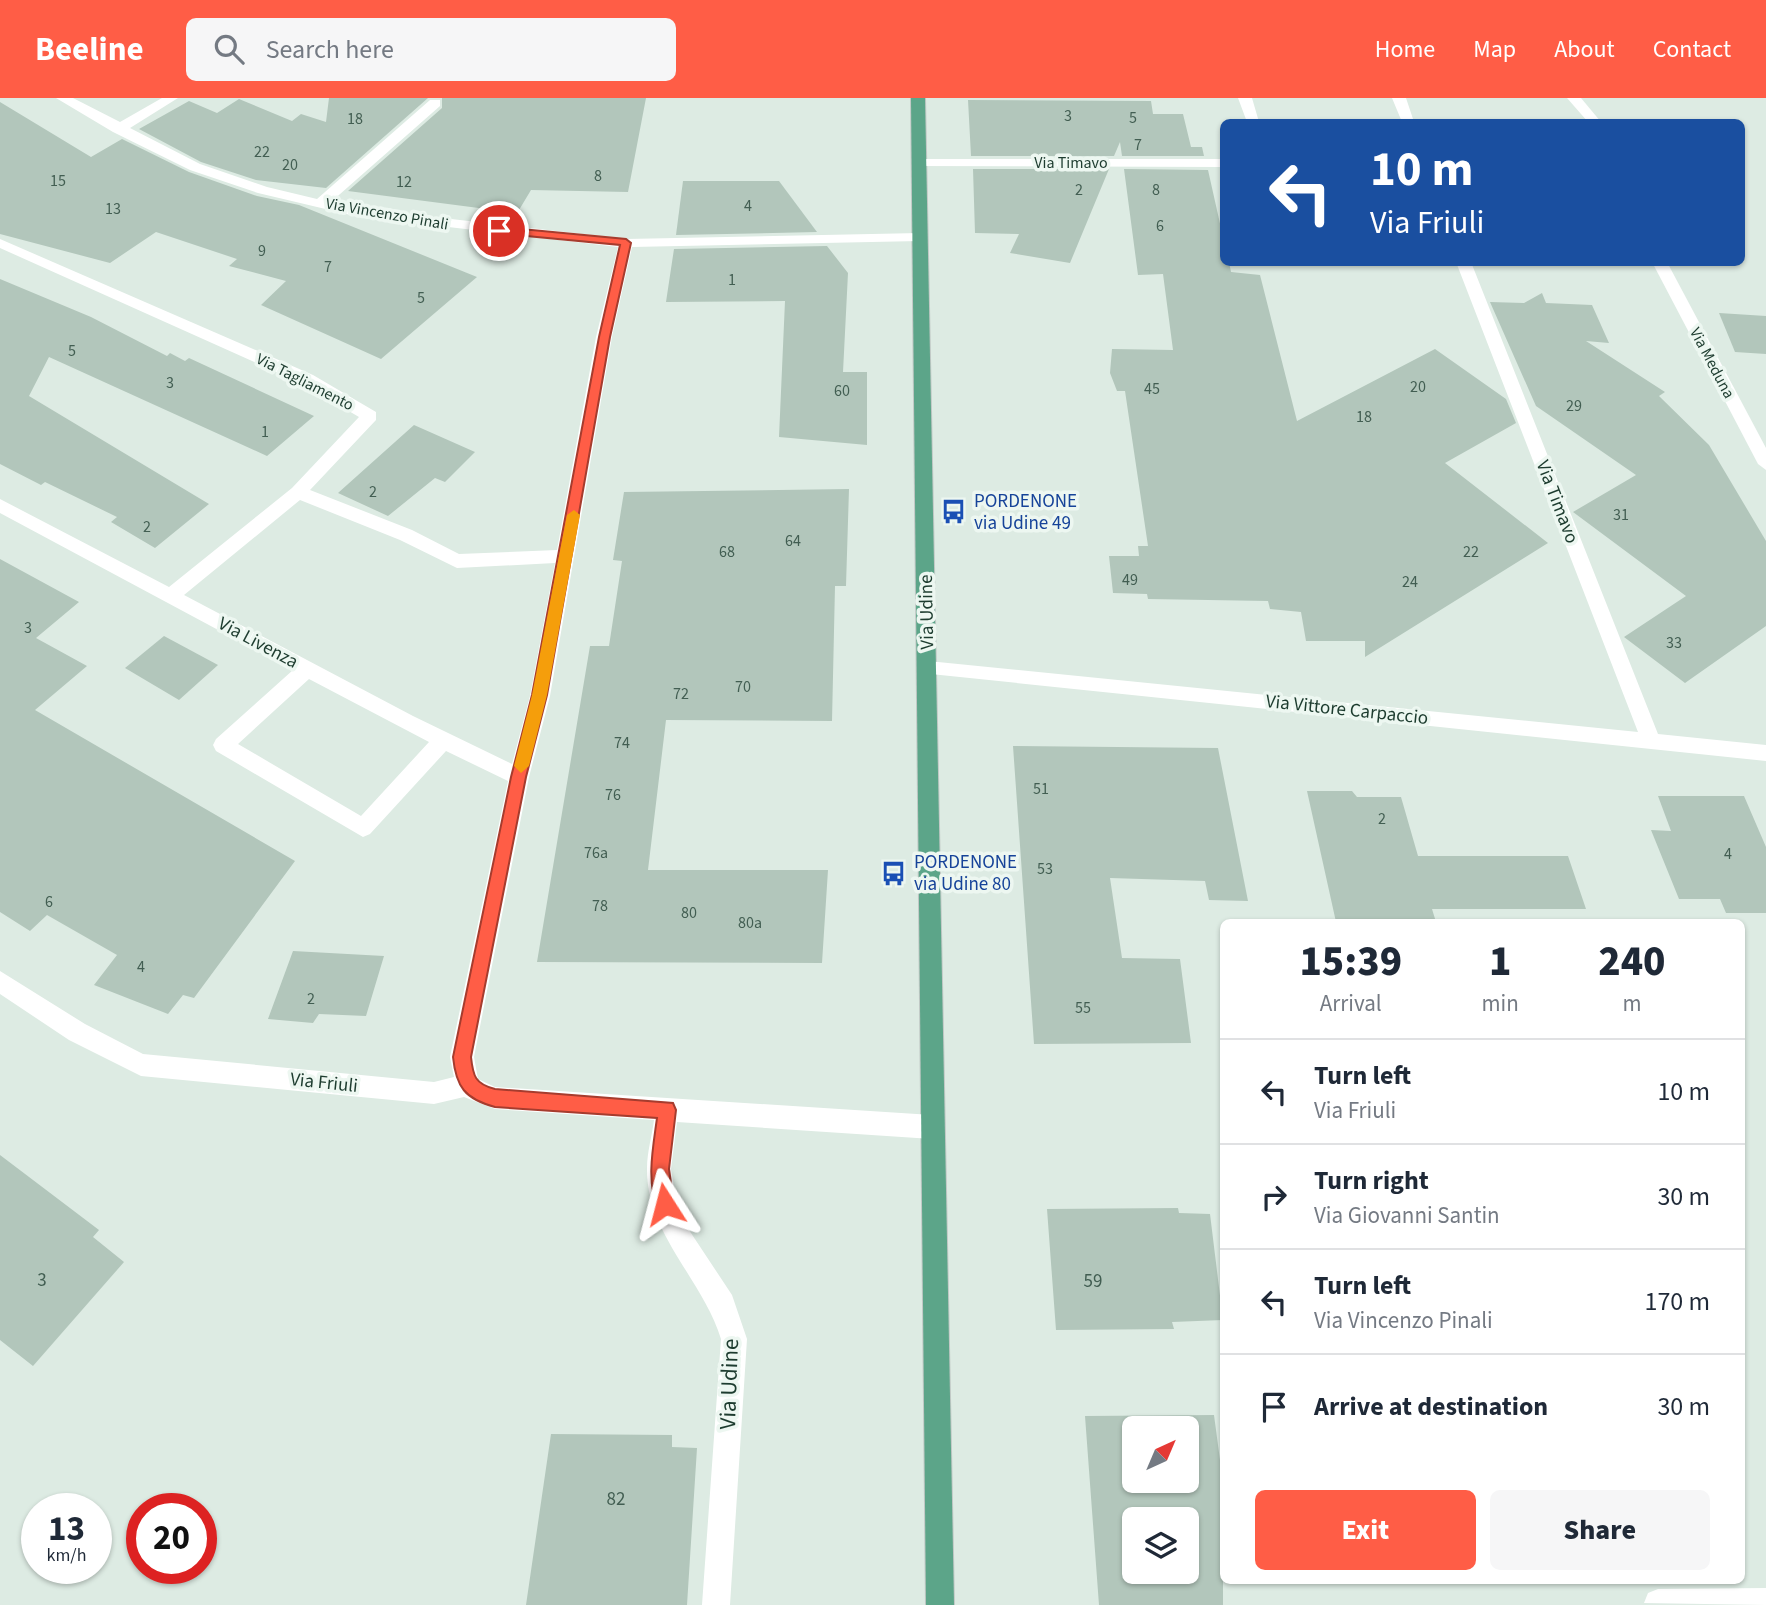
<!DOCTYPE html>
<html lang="en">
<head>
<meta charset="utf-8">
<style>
	:root { --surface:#fff; --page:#f6f6f7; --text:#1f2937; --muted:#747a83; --line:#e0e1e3; --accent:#ff5d46 }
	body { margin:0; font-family:"Source Sans 3",sans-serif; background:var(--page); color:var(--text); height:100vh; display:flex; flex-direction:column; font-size:26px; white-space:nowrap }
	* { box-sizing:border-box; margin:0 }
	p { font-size:23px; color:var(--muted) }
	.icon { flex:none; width:38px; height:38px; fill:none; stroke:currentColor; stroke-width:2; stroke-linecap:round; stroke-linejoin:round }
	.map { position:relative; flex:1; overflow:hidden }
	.panel { position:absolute; left:1220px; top:821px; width:525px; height:665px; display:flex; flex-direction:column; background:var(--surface); border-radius:10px; box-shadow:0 2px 5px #0004 }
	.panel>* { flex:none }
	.top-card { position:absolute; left:1220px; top:21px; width:525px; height:147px; border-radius:10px; box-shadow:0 2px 5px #0004; background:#1a4fa0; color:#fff; overflow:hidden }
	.needle { width:46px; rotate:44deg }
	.tools { position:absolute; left:1122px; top:1318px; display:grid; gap:14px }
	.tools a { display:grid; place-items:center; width:77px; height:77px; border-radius:10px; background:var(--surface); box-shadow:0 2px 5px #0004; font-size:35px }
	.speed { position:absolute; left:21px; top:1395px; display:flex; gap:14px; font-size:35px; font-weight:700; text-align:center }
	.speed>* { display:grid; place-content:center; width:91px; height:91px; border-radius:50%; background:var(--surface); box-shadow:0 2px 5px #0004; line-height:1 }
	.speed small { font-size:18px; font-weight:400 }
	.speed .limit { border:10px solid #d22; background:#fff; color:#111 }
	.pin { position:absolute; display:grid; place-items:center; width:60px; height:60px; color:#fff; margin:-30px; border:4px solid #fff; border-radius:50%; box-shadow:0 2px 7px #0007 }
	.me { position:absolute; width:77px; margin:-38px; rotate:351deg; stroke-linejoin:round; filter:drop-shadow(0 0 5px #0008) }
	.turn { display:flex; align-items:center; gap:24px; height:147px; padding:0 35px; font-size:32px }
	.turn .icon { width:91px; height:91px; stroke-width:2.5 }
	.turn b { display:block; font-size:49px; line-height:60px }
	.eta { display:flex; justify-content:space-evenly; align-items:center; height:119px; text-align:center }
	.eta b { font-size:42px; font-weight:800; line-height:49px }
	.primary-button { display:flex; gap:14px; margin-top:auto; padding:14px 35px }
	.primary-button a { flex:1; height:80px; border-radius:10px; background:var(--accent); color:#fff; font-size:28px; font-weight:800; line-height:80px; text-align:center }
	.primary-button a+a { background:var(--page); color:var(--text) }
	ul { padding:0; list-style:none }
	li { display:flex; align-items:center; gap:21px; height:105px; padding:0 35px; border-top:2px solid var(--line) }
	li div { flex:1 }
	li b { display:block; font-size:26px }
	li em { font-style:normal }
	header { display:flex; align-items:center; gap:42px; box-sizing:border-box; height:98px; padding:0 35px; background:var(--accent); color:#fff }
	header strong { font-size:33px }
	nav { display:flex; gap:38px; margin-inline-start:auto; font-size:24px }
	.search { width:490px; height:63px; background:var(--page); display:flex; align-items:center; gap:18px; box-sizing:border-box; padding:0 24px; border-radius:10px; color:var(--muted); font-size:26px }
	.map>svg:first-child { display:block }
	.building { fill:#b2c6bb; fill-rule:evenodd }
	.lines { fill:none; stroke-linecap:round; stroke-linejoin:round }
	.major-casing { stroke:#c0c8c5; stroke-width:2 }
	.minor { fill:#fff; fill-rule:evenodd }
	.major { fill:#5ca589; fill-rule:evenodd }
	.route { fill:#ff5d46; stroke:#a63c2e; stroke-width:2 }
	.slow { fill:#f59e0b }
	.labels { text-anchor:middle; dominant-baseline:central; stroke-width:7; stroke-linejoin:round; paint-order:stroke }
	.number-label { font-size:16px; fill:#425e52 }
	.far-street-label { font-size:16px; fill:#1d3c2f; stroke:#edf7f1 }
	.transit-label { font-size:19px; fill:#164399; stroke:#edf7f1; text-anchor:start }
	.street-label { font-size:19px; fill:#1d3c2f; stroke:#edf7f1 }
	.near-number-label { font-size:19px; fill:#425e52 }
	.near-street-label { font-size:23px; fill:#1d3c2f; stroke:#edf7f1 }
</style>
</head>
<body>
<header>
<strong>Beeline</strong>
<div class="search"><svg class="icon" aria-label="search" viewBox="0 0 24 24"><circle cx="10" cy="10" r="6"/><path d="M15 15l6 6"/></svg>Search here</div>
<nav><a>Home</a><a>Map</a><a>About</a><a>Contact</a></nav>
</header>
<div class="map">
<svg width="1766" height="1507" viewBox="0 0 1766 1507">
	<rect width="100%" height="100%" fill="#ddebe3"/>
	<g class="building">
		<polygon points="329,0 428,0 326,90 256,82 201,64 139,31 189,3 217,15 239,1 292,23 301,16 326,24"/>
		<polygon points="442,0 646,0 628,94 531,92 519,112 497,109 494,112 348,93 442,10"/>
		<polygon points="968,2 1151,3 1153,16 1183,16 1191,49 1202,49 1204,58 1122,58 1120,44 1114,58 971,58"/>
		<polygon points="0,4 91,59 122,41 189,74 257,98 299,107 477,179 381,261 261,207 286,183 229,168 237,161 156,134 110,165 0,136"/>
		<polygon points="973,71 1109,71 1070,165 1010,155 1019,136 975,135"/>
		<polygon points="1124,71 1208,72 1223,139 1223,164 1229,164 1231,174 1260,177 1297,323 1435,251 1506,301 1516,325 1445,365 1548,445 1365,559 1365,543 1306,543 1301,514 1270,511 1268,503 1148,501 1147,496 1113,495 1109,458 1139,458 1138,448 1148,448 1125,293 1117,293 1110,275 1112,251 1173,252 1163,176 1138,177"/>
		<polygon points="683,83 779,83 817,134 676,137"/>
		<polygon points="827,148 848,175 843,274 867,274 867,347 779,339 785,203 666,204 674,151"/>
		<polygon points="0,181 91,219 167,258 170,255 185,263 189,260 314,318 267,358 49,259 29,298 209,406 155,450 111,424 117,419 45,384 41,387 0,366"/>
		<polygon points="1542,195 1546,205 1592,207 1609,245 1586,243 1665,294 1659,298 1709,347 1766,443 1766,528 1685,585 1624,539 1686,498 1573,414 1636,377 1536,308 1490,204 1524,205"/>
		<polygon points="1719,215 1766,218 1766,256 1735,254"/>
		<polygon points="414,327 475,354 445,384 435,380 388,418 338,395"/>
		<polygon points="849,391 846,488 835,488 832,623 666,622 648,772 828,772 822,865 537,864 590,548 609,548 622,463 613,462 624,394"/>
		<polygon points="0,461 79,504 36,540 87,568 35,612 295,763 194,900 183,897 168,916 94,887 117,857 47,817 30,833 0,814"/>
		<polygon points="164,538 218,567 179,602 125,570"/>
		<polygon points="1013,648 1218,650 1248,803 1209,802 1205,783 1110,780 1122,860 1180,861 1191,945 1034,946"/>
		<polygon points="1307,693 1352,693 1357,699 1401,699 1418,758 1568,758 1586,811 1432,811 1436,824 1336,824"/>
		<polygon points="1658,698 1744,698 1766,749 1766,815 1726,815 1720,801 1679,801 1651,732 1671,733"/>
		<polygon points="293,853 384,858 366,918 319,916 313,925 268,921"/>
		<polygon points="0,1057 99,1132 93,1139 124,1164 33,1268 0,1242"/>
		<polygon points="1178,1110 1179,1115 1210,1116 1223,1222 1172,1224 1174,1231 1056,1232 1047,1111"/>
		<path d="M1214 1317 1220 1362H1223V1507H1099L1085 1318ZM1134 1330H1186V1382H1134ZM1134 1421H1186V1474H1134Z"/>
		<polygon points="551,1336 672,1337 672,1349 697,1350 687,1507 526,1507"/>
	</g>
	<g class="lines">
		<defs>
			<polygon id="major" points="911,0 925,0 954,1507 926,1507"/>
		</defs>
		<use href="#major" class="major-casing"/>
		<g class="minor">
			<path d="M56 0H73L120 24 162 0H178L130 30 200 66 267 89 317 101 430 2H440V8L331 104 355 110 626 141 920 135 927 139 920 143 632 149 612 239 550 598 529 679 474 959 478 981 495 989 932 1017 940 1021 944 1029 940 1037 932 1041 677 1024 671 1071 677 1106 687 1129 732 1197 747 1241 730 1507H702L721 1241C703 1182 646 1135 647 1070 647 1054 652 1038 654 1022L495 1011 464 999 434 1006 141 978 69 942 0 896V873L85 926 143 956 434 984 454 979 450 959 508 683 446 653 370 736 363 739 216 653 213 647 216 641 293 572 0 415V401L169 489 292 390 359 319 301 285 0 150V141L313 277 376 314V322L310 392 412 432 459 456 557 452 596 239 618 149 355 118 258 95 190 72 113 34ZM300 402 400 442 457 470 555 465 530 598 512 666 413 618 184 497ZM309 581 429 644 361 718 238 646Z"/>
			<polygon points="1238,0 1252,0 1259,24 1247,24"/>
			<polygon points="1392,0 1406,0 1414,24 1402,24"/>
			<polygon points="1567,0 1581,0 1601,24 1588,24"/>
			<polygon points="919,61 1223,61 1223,69 914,68 912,65"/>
			<polygon points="1456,164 1471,164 1658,636 1766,647 1766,663 921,575 918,570 921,565 928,563 1638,634"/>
			<polygon points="1652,164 1667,164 1766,350 1766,372 1758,366"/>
			<polygon points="1766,1490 1766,1507 1644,1505 1648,1495 1658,1491"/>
		</g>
		<use href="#major" class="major"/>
	</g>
	<path class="route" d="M499 129 626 141 631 145 610 239 547 597 526 679 471 959C473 978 475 986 495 991L673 1005 676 1012 669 1071 674 1106 671 1112 665 1115 658 1112C646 1083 653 1050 657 1020L495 1009C465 1001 456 989 453 959L511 679 532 597 599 239 620 147 495 135V130Z"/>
	<polygon class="slow" points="574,412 580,417 547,597 529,668 521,675 514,668 532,597 567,417"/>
	<defs>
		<symbol id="bus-bare" viewBox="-9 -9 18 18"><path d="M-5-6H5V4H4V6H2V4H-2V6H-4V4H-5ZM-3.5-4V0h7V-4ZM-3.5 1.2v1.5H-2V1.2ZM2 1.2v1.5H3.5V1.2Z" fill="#1a4fb4" stroke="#edf7f1" stroke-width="2.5" paint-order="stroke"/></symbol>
	</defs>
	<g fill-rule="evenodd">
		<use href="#bus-bare" x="936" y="396" width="35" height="35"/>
		<use href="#bus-bare" x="876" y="758" width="35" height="35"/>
	</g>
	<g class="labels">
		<g class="number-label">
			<text x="1068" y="18">3</text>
			<text x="1133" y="20">5</text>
			<text x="355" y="21">18</text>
			<text x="1138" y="47">7</text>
			<text x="262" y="54">22</text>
			<text x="290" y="67">20</text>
			<text x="598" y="78">8</text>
			<text x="58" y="83">15</text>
			<text x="404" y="84">12</text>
			<text x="1079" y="92">2</text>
			<text x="1156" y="92">8</text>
			<text x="748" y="108">4</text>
			<text x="113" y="111">13</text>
			<text x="1160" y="128">6</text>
			<text x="262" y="153">9</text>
			<text x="328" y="169">7</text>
			<text x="732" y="182">1</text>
			<text x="421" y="200">5</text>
			<text x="72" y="253">5</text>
			<text x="170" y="285">3</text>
			<text x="1418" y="289">20</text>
			<text x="1152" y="291">45</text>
			<text x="842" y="293">60</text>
			<text x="1574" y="308">29</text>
			<text x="1364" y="319">18</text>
			<text x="265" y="334">1</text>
			<text x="373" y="394">2</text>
			<text x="1621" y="417">31</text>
			<text x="147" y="429">2</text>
			<text x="793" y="443">64</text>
			<text x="727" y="454">68</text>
			<text x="1471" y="454">22</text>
			<text x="1130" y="482">49</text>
			<text x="1410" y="484">24</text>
			<text x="28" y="530">3</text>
			<text x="1674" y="545">33</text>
			<text x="743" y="589">70</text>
			<text x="681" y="596">72</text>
			<text x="622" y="645">74</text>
			<text x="1041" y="691">51</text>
			<text x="613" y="697">76</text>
			<text x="1382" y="721">2</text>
			<text x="596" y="755">76a</text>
			<text x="1728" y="756">4</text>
			<text x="1045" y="771">53</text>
			<text x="49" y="804">6</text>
			<text x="600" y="808">78</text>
			<text x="689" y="815">80</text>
			<text x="750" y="825">80a</text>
			<text x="141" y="869">4</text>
			<text x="311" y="901">2</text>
			<text x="1083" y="910">55</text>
		</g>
		<g class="far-street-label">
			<text x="1071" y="65">Via Timavo</text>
			<text transform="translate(387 116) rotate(10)">Via Vincenzo Pinali</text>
			<text transform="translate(1712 265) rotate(62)">Via Meduna</text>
			<text transform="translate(305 284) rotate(27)">Via Tagliamento</text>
		</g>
		<g class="transit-label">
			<text x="974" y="403">PORDENONE<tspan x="974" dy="22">via Udine 49</tspan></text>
			<text x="914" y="764">PORDENONE<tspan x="914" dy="22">via Udine 80</tspan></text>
		</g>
		<g class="street-label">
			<text transform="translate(1557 404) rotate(69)">Via Timavo</text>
			<text transform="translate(927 514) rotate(-91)">Via Udine</text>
			<text transform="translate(258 545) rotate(28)">Via Livenza</text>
			<text transform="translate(1347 612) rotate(6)">Via Vittore Carpaccio</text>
			<text transform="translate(324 985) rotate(6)">Via Friuli</text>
		</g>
		<g class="near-number-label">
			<text x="42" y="1182">3</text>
			<text x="1093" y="1183">59</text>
			<text x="616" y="1401">82</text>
		</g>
		<g class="near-street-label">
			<text transform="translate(729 1286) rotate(-88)">Via Udine</text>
		</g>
	</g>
</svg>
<div class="tools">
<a><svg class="needle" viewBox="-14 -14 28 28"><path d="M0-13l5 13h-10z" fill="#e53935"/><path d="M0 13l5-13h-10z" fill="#747a83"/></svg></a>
<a><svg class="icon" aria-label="layers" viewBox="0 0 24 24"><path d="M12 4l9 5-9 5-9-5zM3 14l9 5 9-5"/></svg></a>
</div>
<div class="speed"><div>13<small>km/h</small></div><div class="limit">20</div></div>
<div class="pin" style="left:499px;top:133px;background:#d93025"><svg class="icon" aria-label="arrive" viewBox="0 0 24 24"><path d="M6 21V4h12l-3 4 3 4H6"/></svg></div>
<svg class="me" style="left:665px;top:1106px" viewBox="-20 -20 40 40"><path d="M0-17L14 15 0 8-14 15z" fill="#ff5d46" stroke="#fff" stroke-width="4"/></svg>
<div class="top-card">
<div class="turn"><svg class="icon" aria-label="left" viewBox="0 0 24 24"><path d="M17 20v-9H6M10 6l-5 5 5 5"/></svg><div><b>10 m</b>Via Friuli</div></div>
</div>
<section class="panel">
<div class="eta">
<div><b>15:39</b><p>Arrival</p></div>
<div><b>1</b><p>min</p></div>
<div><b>240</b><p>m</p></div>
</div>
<ul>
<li><svg class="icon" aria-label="left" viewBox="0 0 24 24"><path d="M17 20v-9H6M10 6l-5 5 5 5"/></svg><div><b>Turn left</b><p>Via Friuli</p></div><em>10 m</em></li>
<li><svg class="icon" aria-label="right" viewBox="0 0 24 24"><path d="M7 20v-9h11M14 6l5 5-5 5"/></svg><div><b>Turn right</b><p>Via Giovanni Santin</p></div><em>30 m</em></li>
<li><svg class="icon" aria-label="left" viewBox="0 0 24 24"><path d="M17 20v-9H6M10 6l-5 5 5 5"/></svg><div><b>Turn left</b><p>Via Vincenzo Pinali</p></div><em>170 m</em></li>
<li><svg class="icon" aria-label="arrive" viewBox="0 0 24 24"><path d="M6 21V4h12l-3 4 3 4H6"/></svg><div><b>Arrive at destination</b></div><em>30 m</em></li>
</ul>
<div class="primary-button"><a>Exit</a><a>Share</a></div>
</section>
</div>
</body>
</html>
